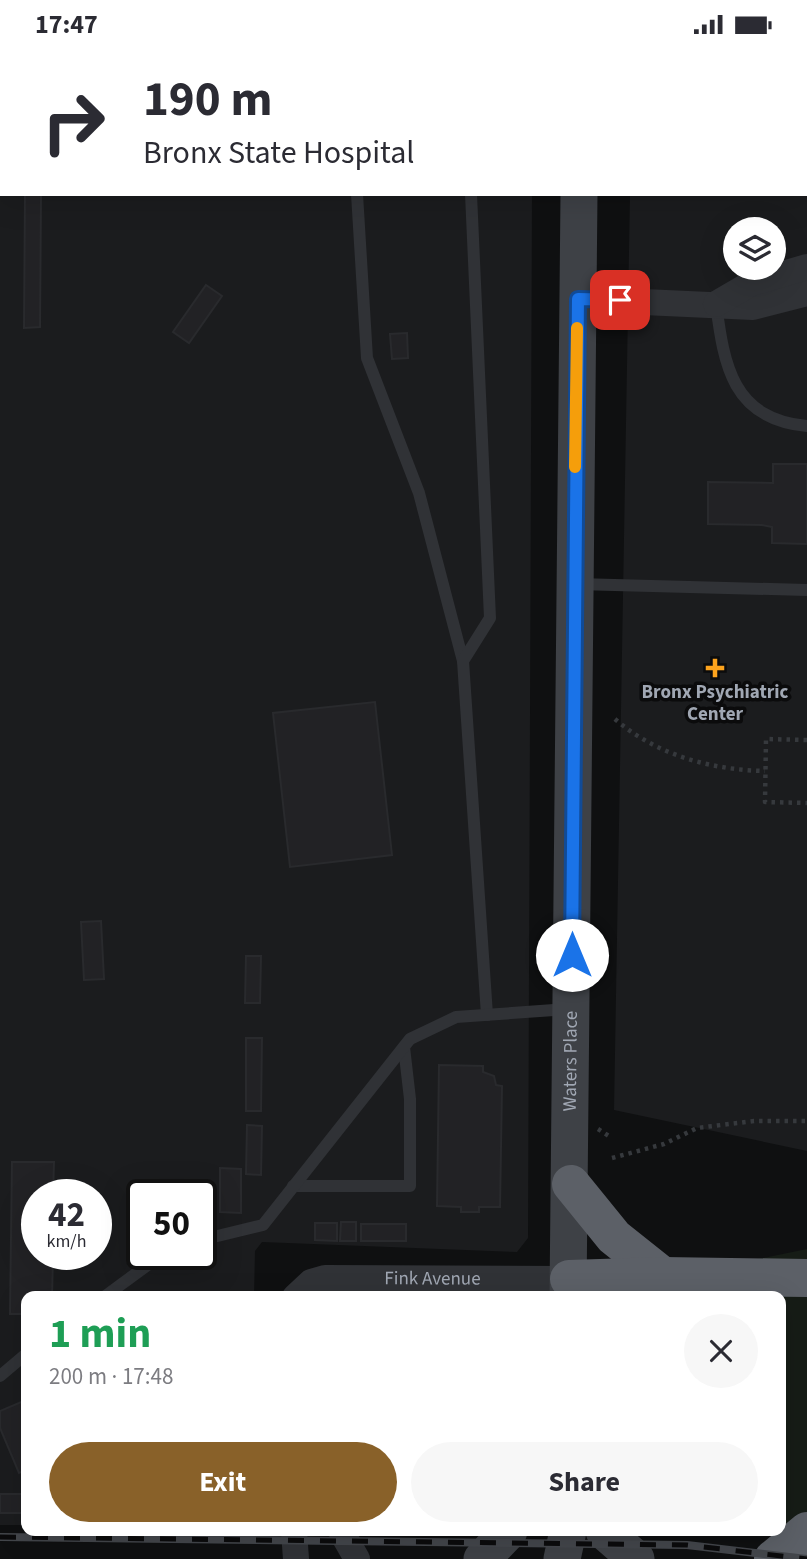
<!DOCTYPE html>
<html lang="en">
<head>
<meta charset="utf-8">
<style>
	:root { --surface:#fff; --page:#f7f7f7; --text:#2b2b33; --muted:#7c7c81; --accent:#896129 }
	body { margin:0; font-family:"Source Sans 3",sans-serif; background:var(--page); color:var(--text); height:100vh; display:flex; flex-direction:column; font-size:26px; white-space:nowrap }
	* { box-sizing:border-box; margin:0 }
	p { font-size:23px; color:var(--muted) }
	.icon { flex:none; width:38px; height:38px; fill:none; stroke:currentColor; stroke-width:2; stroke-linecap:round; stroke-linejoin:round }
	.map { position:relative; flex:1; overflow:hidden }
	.details { position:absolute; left:21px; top:1242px; width:765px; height:245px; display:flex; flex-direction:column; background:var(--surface); border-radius:14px; box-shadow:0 7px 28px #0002 }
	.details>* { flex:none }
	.top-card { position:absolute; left:0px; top:0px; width:808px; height:147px; box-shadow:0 7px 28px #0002; background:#fff; color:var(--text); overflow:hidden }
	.buttons { position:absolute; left:723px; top:168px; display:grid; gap:14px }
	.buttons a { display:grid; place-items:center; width:63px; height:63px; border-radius:50%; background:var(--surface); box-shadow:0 7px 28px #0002; font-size:35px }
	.speed { position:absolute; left:21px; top:1130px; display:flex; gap:14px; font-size:35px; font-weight:700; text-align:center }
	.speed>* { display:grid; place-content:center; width:91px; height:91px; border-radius:50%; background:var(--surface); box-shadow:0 7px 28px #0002; line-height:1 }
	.speed small { font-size:18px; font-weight:400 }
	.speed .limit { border:4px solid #111; border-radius:10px; background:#fff; color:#111 }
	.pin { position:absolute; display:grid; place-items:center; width:60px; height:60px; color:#fff; margin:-30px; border-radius:14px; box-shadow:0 4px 10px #0006 }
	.me { position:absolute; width:77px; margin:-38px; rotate:0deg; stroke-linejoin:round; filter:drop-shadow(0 0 5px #0008) }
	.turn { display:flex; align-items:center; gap:24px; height:147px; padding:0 28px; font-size:32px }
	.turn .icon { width:91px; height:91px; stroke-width:2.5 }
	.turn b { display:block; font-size:49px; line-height:60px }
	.round { display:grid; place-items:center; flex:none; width:74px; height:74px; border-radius:37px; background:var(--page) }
	.headline { display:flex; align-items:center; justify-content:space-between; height:119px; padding:0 28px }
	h1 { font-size:42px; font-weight:700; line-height:52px; color:#1e9e55 }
	.cta { display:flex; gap:14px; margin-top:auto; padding:14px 28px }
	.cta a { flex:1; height:80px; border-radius:42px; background:var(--accent); color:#fff; font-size:28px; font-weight:700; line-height:80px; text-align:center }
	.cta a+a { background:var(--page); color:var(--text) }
	.status { display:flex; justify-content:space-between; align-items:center; height:49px; padding:0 35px; background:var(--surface); direction:ltr }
	.status svg { height:19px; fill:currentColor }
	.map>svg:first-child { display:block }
	.built { fill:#1b1c1e; fill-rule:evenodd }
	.green { fill:#161c16 }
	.building { fill:#222225; stroke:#292a2d; stroke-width:2 }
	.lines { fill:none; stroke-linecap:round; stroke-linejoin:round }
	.path { stroke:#36393d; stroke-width:4.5; stroke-dasharray:3.5 5; stroke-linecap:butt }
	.lane { stroke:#303236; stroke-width:12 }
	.street { stroke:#303236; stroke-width:26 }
	.secondary { stroke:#3e4146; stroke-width:37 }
	.highway { stroke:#5c6067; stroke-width:38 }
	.rail-casing { stroke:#43464b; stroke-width:8 }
	.rail { stroke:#0b0b0c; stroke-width:5; stroke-dasharray:16; stroke-linecap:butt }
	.route-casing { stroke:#114b97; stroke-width:18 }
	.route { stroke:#1a73e8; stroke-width:12 }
	.slow { stroke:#f59e0b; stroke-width:12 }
	.poi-dot { fill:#fca31d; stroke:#0b0b0c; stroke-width:2.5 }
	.labels { text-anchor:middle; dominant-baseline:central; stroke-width:7; stroke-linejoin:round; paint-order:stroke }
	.poi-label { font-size:19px; font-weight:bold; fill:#a0a7b3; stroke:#0b0b0c }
	.street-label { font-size:19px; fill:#a0a7b3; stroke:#0b0b0c }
</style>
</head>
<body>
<div class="status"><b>17:47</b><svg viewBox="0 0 49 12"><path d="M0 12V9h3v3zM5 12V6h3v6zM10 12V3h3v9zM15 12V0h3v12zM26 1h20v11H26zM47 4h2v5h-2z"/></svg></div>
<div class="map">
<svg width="807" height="1510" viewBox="0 0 807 1510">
	<rect width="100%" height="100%" fill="#0f1011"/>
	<g class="built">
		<path d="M0 0 532 2H2V145H532L528 1189 517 1203 262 1193 255 1202 254 1248H26V1476H0ZM37 1146H96V1206H37ZM142 1146H201V1206H142Z"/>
		<path d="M630 0H807V1102L614 1061 630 145H807V2ZM735 180H774V219H735Z"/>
	</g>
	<polygon class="green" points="807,1200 807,1475 781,1474 780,1248 601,1248 601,1242"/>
	<g class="building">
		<polygon points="0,0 42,0 2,2 2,79"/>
		<polygon points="709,0 775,0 708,2"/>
		<polygon points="25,145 41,145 40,278 24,279"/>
		<polygon points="206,236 222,247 189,294 173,283"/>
		<polygon points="407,284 408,309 392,310 390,285"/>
		<polygon points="773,415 807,415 807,495 772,494 772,478 762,476 708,475 708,433 773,434"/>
		<polygon points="375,653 392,806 290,818 273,664"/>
		<polygon points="101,872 104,930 84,931 81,873"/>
		<polygon points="246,907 261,907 260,954 245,954"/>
		<polygon points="246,989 262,989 261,1062 246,1062"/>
		<polygon points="439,1016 483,1017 483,1023 494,1027 496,1036 502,1037 500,1158 479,1158 479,1163 461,1163 461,1158 437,1157"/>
		<polygon points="247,1076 262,1077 261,1126 246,1125"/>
		<polygon points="12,1113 54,1113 53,1146 37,1146 37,1206 53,1206 52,1248 26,1248 26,1265 10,1265"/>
		<polygon points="220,1119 241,1120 241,1164 220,1163"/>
		<polygon points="341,1173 356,1173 356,1192 340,1192"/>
		<polygon points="315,1174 337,1174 337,1192 315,1191"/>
		<rect x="361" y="1175" width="45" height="17"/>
		<polygon points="26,1351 26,1421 19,1424 0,1379 0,1362"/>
		<rect x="0" y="1445" width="26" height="19"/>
	</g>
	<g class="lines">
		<g class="path">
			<polyline points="641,2 642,0"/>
			<path d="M615 670C656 706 712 721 765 722"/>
			<polyline points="807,691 766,690 765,753 807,754"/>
			<polyline points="598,1080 612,1089"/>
			<polyline points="612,1109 664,1095 697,1079 754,1072 807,1072"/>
		</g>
		<g class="lane">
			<polyline points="349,0 349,2"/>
			<polyline points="465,0 465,2"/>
			<polyline points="357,145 367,309 419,444 463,612"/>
			<polyline points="471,145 490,569 463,612 487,966"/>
			<path d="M716 255C724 316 732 370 807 377"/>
			<polyline points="577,535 807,541"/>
			<polyline points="293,1137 410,1137 410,1050 404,998"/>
			<polyline points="201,1191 263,1176 410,990 456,968 568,960"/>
			<polyline points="104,1248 149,1215 169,1206"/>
			<polyline points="0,1327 26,1305"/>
		</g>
		<g class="street">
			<polyline points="578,250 753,258 807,244"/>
			<polyline points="716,255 752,234 807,218"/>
			<path id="s1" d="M295 1248 311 1233 325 1229 569 1230"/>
			<polyline points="294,1482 296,1510"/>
			<polyline points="341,1482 357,1510"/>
		</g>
		<g class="secondary">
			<polyline points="579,0 579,2"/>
			<path id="s2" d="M568 1248 579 145"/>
			<polyline points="604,1482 636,1510"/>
			<polyline points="482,1510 509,1482"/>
			<polyline points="562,1510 568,1482"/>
		</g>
		<g class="highway">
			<polyline points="571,1135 614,1188 663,1227"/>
			<polyline points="569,1230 663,1227 807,1229"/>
			<polyline points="773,1510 807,1482"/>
		</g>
		<defs>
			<polyline id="rail" points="0,1488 687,1496 807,1510"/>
		</defs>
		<use href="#rail" class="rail-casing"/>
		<use href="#rail" class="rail"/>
	</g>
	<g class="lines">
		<defs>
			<polyline id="route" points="572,906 578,250 620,251"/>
		</defs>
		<use href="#route" class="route-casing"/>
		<use href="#route" class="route"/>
		<polyline class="slow" points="575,418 577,279"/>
	</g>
	<path class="poi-dot" d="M711.5 608.5h7v7h7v7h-7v7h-7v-7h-7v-7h7z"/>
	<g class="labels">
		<g class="poi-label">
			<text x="715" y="643">Bronx Psychiatric<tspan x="715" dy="22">Center</tspan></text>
		</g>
		<g class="street-label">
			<text stroke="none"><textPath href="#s2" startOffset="236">Waters Place</textPath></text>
			<text stroke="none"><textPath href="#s1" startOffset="144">Fink Avenue</textPath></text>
		</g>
	</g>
</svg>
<div class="buttons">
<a><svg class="icon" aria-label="layers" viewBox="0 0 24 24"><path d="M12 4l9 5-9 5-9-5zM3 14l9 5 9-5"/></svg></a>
</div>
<div class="speed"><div>42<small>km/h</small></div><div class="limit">50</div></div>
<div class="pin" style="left:620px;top:251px;background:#d93025"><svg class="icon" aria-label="arrive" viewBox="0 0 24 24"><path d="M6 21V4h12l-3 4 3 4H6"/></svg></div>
<svg class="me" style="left:572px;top:906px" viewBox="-20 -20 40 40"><circle r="19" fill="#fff"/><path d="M0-13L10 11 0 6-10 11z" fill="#1a73e8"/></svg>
<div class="top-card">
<div class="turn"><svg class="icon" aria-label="right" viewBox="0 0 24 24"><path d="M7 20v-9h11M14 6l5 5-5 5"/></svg><div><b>190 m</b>Bronx State Hospital</div></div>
</div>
<section class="details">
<div class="headline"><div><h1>1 min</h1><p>200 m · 17:48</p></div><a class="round"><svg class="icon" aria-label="close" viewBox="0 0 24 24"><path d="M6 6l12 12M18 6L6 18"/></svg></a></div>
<div class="cta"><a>Exit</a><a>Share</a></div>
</section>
</div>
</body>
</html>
